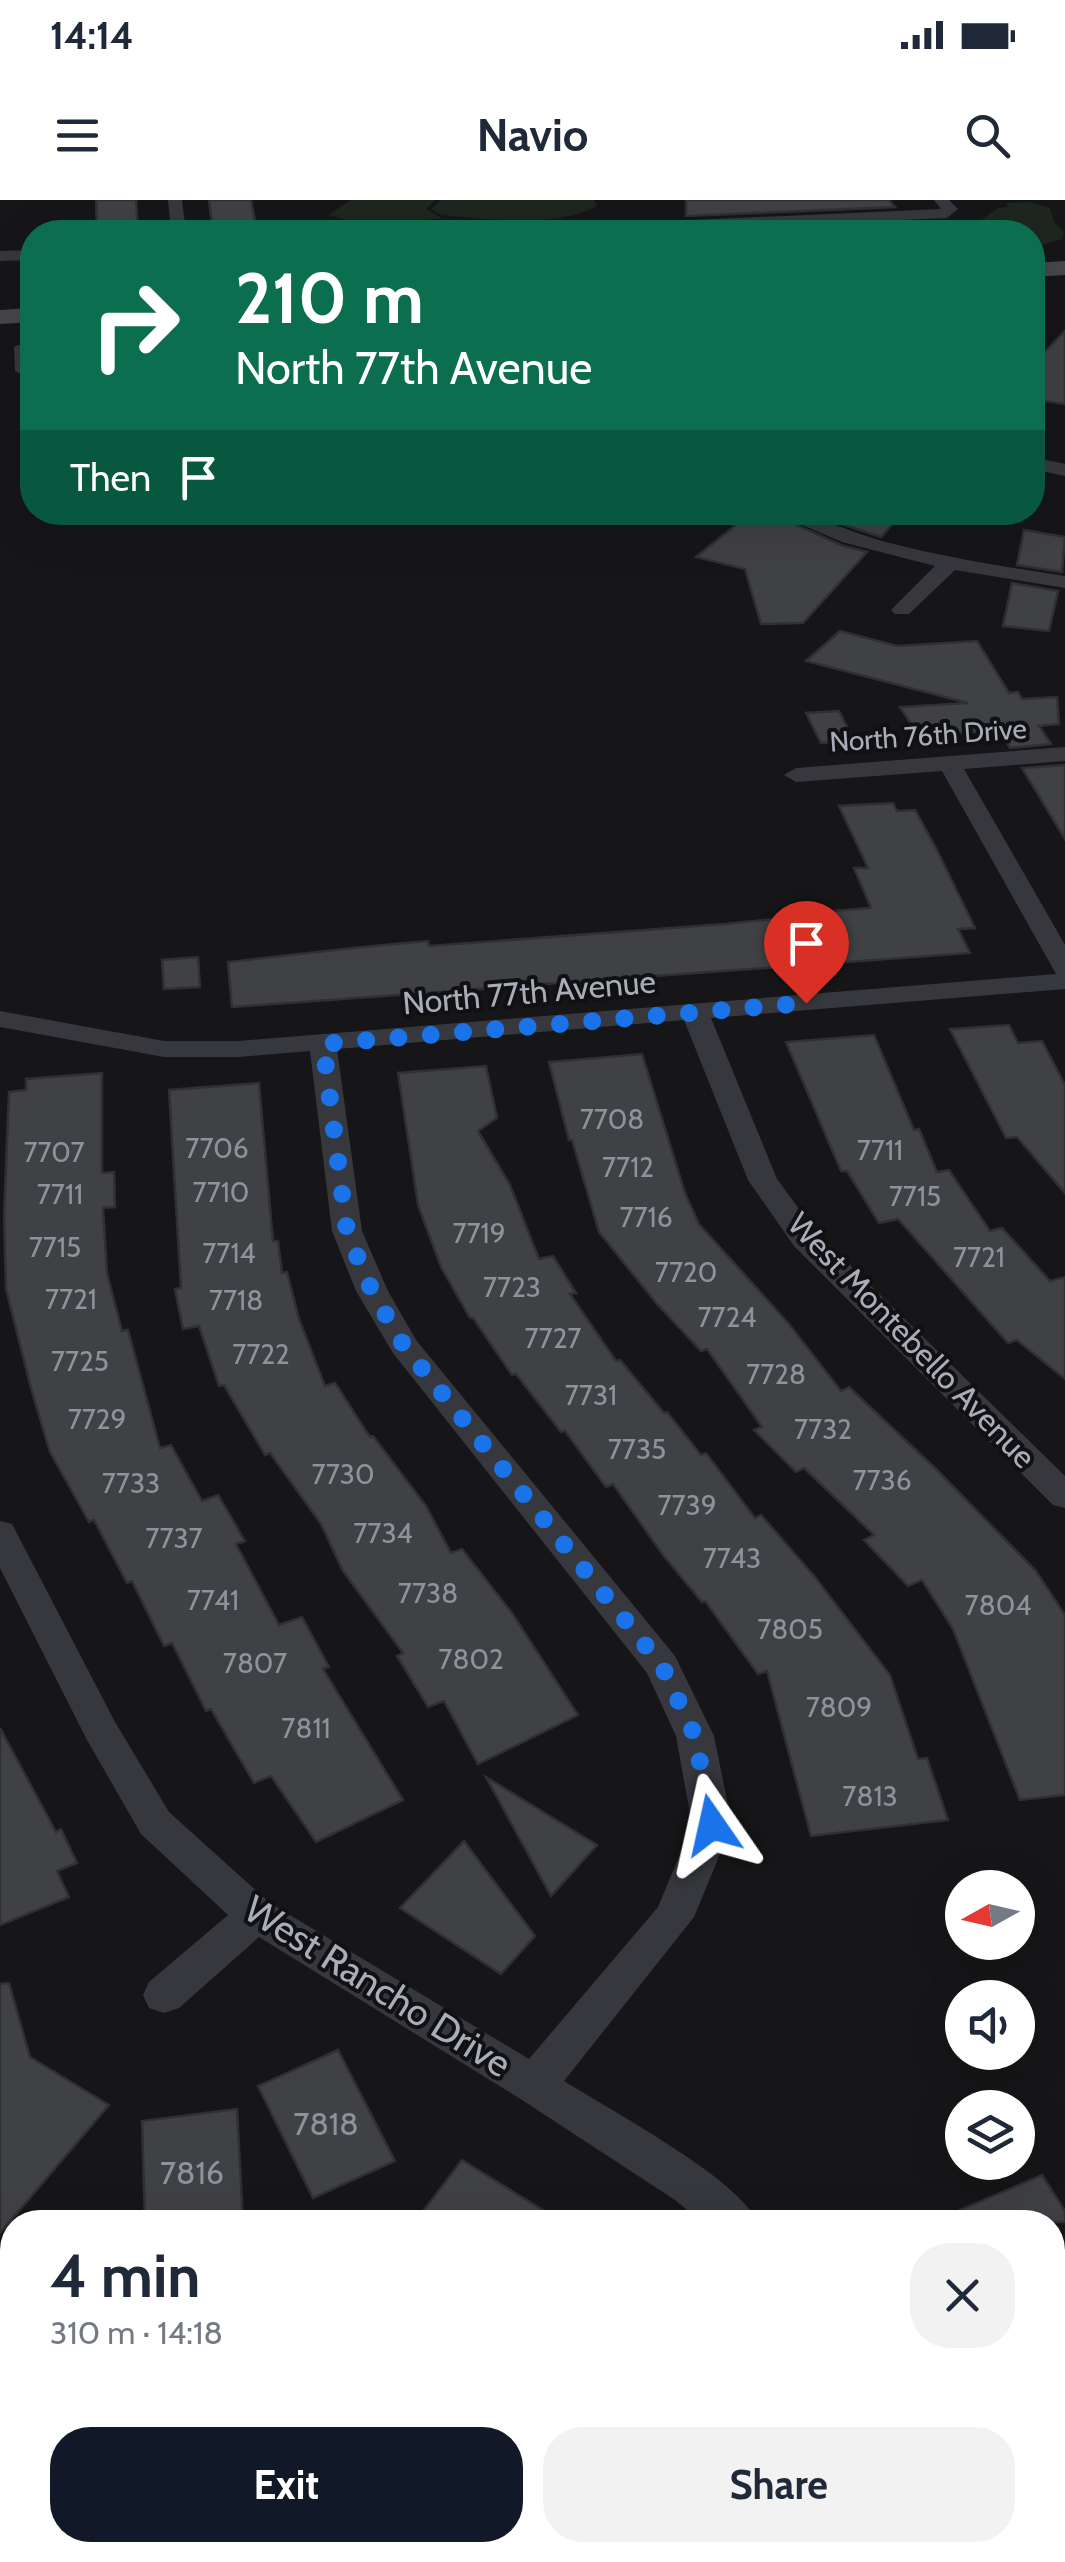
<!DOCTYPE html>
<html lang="en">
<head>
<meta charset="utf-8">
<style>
	:root { --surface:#fff; --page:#f2f2f3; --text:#1f2937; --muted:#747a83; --accent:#111827 }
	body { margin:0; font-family:Cabin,sans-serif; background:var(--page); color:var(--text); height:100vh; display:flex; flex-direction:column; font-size:38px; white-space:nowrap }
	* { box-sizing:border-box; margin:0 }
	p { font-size:32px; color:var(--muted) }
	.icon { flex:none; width:55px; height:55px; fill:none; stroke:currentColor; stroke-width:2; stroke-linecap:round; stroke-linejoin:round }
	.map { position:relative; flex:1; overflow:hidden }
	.sheet { position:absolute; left:0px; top:2010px; width:1065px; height:352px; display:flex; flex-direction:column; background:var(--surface); border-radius:40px 40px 0 0; box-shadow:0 10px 40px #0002 }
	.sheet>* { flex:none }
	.guide { position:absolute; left:20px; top:20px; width:1025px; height:305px; border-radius:40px; box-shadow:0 10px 40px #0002; background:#0b6e4f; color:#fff; overflow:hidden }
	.needle { width:65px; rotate:262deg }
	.buttons { position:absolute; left:945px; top:1670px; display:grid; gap:20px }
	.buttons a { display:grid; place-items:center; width:90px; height:90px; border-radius:50%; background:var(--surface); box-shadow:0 10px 40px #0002; font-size:50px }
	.pin { position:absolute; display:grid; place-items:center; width:85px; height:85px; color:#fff; margin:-102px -42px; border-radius:50% 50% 50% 0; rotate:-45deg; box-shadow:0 0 10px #0007 }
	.pin .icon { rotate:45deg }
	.me { position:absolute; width:110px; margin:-55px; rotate:349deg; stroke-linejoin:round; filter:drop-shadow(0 0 8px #0008) }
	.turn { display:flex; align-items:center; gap:35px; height:210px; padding:0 50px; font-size:45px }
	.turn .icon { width:130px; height:130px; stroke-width:2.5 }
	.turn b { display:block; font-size:70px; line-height:85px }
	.then { display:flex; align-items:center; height:95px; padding:0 50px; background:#0003; gap:20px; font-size:38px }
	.round { display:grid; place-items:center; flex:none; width:105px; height:105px; border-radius:40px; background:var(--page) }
	.summary { display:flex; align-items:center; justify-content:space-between; height:170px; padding:0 50px }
	h1 { font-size:60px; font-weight:700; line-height:75px }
	.primary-button { display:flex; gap:20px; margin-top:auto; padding:20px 50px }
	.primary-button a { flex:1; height:115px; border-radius:40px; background:var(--accent); color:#fff; font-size:40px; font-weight:700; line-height:115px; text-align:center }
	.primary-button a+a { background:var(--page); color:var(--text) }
	.status { display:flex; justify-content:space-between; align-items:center; height:70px; padding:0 50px; background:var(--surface); direction:ltr }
	.status svg { height:28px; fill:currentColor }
	header { display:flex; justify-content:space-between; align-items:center; height:130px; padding:0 50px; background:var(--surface); font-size:45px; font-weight:700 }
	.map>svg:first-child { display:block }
	.green { fill:#1e261f }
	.building { fill:#404145; stroke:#303034; stroke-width:2.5 }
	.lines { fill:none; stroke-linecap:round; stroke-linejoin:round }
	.lane { fill:#37383d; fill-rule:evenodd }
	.street { fill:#37383d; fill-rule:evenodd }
	.secondary { fill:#45474d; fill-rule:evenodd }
	.route { stroke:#1a73e8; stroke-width:18; stroke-dasharray:0 32.4 }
	.labels { text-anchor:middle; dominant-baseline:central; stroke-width:8; stroke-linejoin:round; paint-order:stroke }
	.far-street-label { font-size:28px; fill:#a8adb8; stroke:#111113 }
	.number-label { font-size:28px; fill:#8e929b }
	.street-label { font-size:32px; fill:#a8adb8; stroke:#111113 }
	.near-number-label { font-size:32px; fill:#8e929b }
	.near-street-label { font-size:38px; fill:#a8adb8; stroke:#111113 }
</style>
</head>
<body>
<div class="status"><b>14:14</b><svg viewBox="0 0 49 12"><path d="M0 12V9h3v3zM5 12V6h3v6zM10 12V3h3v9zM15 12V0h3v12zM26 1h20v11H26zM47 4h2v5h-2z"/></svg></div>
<header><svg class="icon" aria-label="menu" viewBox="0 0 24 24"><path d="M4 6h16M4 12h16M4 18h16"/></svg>Navio<svg class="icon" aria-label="search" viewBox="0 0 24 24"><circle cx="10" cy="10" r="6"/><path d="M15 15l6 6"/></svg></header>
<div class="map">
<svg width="1065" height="2362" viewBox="0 0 1065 2362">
	<rect width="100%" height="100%" fill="#161618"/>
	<g class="green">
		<polygon points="351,0 435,0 426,9 442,18 370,26 328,15"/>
		<path d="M441 0H594L597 6C560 28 483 19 441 15L431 9Z"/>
		<polygon points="1029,2 1050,8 1054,22 1064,32 1063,39 1033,47 1032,32 939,32 977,23 998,8 1008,7 1006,3"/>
	</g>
	<g class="building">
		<polygon points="96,0 136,0 138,32 97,32"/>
		<polygon points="209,0 251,0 257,32 213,32"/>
		<polygon points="686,0 889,0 895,7 686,16"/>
		<polygon points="908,23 915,32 698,32"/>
		<polygon points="1065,131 1065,204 1032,199 1033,164"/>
		<polygon points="752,312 768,312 841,345 867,352 803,423 761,424 745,369 696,357"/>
		<polygon points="806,312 903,312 881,337"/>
		<polygon points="1024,330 1065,337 1062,372 1017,365"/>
		<polygon points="1012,383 1058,391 1049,431 1003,426"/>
		<polygon points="840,431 897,446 977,441 1009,493 1018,492 1022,499 1057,497 1059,524 1039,526 1051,544 1010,548 999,530 919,536 900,507 968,503 806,461"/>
		<polygon points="839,511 854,541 821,543 806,513"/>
		<polygon points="1064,565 1065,567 1065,639 1022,568"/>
		<polygon points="893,603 897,611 915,610 937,650 975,728 958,729 970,753 232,807 228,762 372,746 428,741 429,746 725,724 793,717 792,714 871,708 854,668 868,668 839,606"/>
		<polygon points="198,757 200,787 164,789 162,760"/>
		<polygon points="1009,825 1018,843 1042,841 1065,885 1065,993 1017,937 1006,938 950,829"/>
		<polygon points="874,835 914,930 919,929 937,972 949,970 990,1031 1002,1028 1050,1081 1065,1077 1065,1179 1017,1140 1008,1143 898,1019 879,1023 847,971 841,971 786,842"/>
		<polygon points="642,854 685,993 699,1024 789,1124 841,1191 849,1187 936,1269 1036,1371 1065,1415 1065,1595 1020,1600 953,1429 922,1380 908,1386 864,1340 874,1335 804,1268 796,1272 754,1230 762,1227 707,1149 701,1151 657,1104 599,1032 572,940 569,940 549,862"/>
		<polygon points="486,866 497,918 478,931 510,985 539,1059 553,1056 576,1093 570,1094 616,1161 620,1160 664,1213 667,1212 701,1255 706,1253 755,1318 761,1315 815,1377 890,1475 918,1559 927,1558 948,1620 811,1636 767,1471 758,1474 705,1401 702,1402 663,1355 613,1284 606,1287 565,1231 561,1232 516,1174 512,1175 473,1118 470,1118 441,1067 418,1005 398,873"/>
		<polygon points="102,873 102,973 114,972 115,1007 103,1008 107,1073 122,1131 128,1130 160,1248 171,1245 202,1301 218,1295 245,1341 236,1344 279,1425 302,1417 329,1467 323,1469 403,1600 316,1642 271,1576 254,1583 211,1509 206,1511 172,1443 164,1446 132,1381 127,1383 94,1320 89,1322 50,1252 32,1192 6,1089 4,1016 9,892 26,890 26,879"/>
		<polygon points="259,883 273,1041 278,1041 282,1073 287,1072 299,1119 325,1186 335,1183 370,1237 373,1236 426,1306 451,1353 462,1349 512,1413 578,1515 478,1564 444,1501 428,1507 397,1456 403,1453 343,1371 321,1324 270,1253 265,1255 224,1185 219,1186 199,1126 183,1129 175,1089 181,1088 169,890"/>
		<polygon points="0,1528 56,1632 61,1629 77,1663 57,1671 69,1697 0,1725"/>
		<polygon points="486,1577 597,1645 551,1696"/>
		<polygon points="464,1641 535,1736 501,1774 400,1708"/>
		<polygon points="9,1783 30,1857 109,1905 0,2033 0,1784"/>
		<polygon points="338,1850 395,1961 313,1998 258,1886"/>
		<polygon points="237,1909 243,2022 145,2022 142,1921"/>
		<polygon points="462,1960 562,2022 415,2022"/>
		<polygon points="1042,1975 1065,2011 1065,2022 932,2022"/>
	</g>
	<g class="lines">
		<polygon class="lane" points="18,145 32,145 32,149 22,149 23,168 32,168 32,172 19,173 15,171 14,147"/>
		<g class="street">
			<polygon points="168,0 182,0 186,32 171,32"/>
			<polygon points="934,0 949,0 958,9 947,18 622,32 525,32 533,27 941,9"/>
			<polygon points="32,50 32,60 0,61 0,51"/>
			<polygon points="1032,257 1065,264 1065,276 1032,269"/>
			<path d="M772 312C813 312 850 333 890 343 947 358 1007 367 1065 376V388L955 370 909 414H895L891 410 935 366 842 342Z"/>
			<path d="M1065 547V561L964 569 1065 745V789L711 818 777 979 816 1032 1065 1276V1308L1053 1305 794 1046 748 980 684 820 337 849 362 1031 388 1091 416 1140 675 1456 714 1536 732 1625 694 1717 564 1881C607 1908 741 1980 757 2022H702L675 2000 519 1898 259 1737 179 1808 164 1813 149 1808 143 1795 149 1782 228 1715 141 1634 87 1540 0 1368V1321L12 1324 115 1522 169 1612 270 1703 529 1859 658 1707 692 1625 676 1536 647 1473 393 1153 356 1091 332 1031 310 851 239 857H164L0 827V811L164 841H239L1056 774 942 571 796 582 784 575 796 568Z"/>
			<polygon points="898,2350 948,2350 951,2362 901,2362"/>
		</g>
		<g class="secondary">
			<polygon points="1065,61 1065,75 1032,77 1032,63"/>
			<polygon points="32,108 32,122 0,124 0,110"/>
		</g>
	</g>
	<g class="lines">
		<polyline class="route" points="712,1625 695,1536 662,1466 404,1146 372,1091 347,1032 323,844 806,803"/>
	</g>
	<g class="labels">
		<g class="far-street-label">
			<text transform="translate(928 535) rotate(-4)">North 76th Drive</text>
		</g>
		<g class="number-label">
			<text x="612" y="919">7708</text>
			<text x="217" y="948">7706</text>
			<text x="880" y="950">7711</text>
			<text x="54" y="952">7707</text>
			<text x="628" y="967">7712</text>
			<text x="221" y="992">7710</text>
			<text x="60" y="994">7711</text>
			<text x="915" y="996">7715</text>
			<text x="646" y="1017">7716</text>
			<text x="479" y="1033">7719</text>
			<text x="55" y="1047">7715</text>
			<text x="229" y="1053">7714</text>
			<text x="979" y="1057">7721</text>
			<text x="686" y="1072">7720</text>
			<text x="512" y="1087">7723</text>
			<text x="71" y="1099">7721</text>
			<text x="236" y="1100">7718</text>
			<text x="727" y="1117">7724</text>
			<text x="553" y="1138">7727</text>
			<text x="261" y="1154">7722</text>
			<text x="80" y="1161">7725</text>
			<text x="776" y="1174">7728</text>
			<text x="591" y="1195">7731</text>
			<text x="97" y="1219">7729</text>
			<text x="823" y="1229">7732</text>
			<text x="637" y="1249">7735</text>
			<text x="343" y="1274">7730</text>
			<text x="882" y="1280">7736</text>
			<text x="131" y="1283">7733</text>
			<text x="687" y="1305">7739</text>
			<text x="383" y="1333">7734</text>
			<text x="174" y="1338">7737</text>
			<text x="732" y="1358">7743</text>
			<text x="428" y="1393">7738</text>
			<text x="213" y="1400">7741</text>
			<text x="998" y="1405">7804</text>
			<text x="790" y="1429">7805</text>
			<text x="471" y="1459">7802</text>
			<text x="255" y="1463">7807</text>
			<text x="839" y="1507">7809</text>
			<text x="306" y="1528">7811</text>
			<text x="870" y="1596">7813</text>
		</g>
		<g class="street-label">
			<text transform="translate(529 792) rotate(-5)">North 77th Avenue</text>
			<text transform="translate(912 1140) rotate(46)">West Montebello Avenue</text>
		</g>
		<g class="near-number-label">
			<text x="326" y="1923">7818</text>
			<text x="192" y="1972">7816</text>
		</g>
		<g class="near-street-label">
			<text transform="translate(378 1786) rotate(32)">West Rancho Drive</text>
		</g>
	</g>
</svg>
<div class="buttons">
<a><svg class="needle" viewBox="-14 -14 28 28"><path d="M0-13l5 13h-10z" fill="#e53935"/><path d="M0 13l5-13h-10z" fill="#747a83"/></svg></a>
<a><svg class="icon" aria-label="sound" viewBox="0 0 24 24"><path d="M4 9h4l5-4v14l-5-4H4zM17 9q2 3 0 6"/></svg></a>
<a><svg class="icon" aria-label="layers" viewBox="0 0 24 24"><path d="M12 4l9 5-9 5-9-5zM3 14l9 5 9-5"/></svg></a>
</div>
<div class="pin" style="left:806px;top:803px;background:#d93025"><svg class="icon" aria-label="arrive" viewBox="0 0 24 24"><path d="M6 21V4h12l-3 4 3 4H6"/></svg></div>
<svg class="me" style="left:712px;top:1625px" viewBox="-20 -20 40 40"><path d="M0-17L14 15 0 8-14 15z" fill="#1a73e8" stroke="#fff" stroke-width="4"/></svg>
<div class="guide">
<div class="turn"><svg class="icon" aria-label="right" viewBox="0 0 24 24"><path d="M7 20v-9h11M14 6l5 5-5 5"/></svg><div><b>210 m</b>North 77th Avenue</div></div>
<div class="then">Then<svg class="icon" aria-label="arrive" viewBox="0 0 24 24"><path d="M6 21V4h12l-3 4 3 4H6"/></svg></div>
</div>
<section class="sheet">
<div class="summary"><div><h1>4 min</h1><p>310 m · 14:18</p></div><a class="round"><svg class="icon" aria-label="close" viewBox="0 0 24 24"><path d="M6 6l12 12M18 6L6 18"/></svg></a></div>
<div class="primary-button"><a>Exit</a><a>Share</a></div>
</section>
</div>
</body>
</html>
